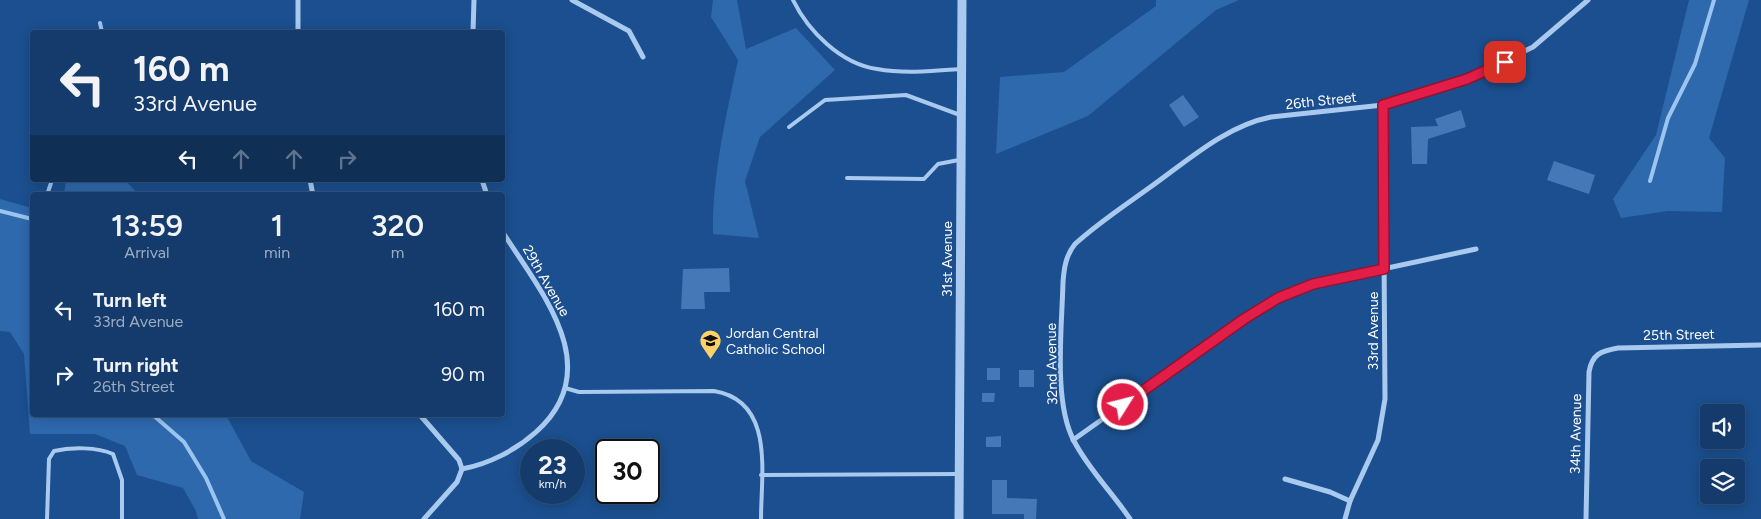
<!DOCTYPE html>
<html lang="en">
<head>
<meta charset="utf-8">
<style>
	:root { --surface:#143b6b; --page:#214673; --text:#f1f3f6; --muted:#9dadc1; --line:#33557e }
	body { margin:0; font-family:Figtree,sans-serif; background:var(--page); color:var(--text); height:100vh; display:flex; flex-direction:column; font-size:19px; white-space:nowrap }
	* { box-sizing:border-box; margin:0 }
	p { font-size:16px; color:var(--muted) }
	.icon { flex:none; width:28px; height:28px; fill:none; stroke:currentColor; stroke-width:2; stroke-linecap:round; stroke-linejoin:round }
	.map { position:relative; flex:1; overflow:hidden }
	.details { position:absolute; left:30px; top:192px; width:475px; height:225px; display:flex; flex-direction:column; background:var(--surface); border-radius:5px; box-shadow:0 2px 12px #0003,0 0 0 1px var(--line) }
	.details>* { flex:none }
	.hud { position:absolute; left:30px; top:30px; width:475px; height:152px; border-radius:5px; box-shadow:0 2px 12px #0003,0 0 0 1px var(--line); background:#143b6b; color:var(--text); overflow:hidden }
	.controls { position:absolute; left:1700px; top:404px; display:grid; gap:10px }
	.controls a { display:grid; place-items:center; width:45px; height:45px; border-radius:5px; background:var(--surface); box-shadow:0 2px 12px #0003,0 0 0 1px var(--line); font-size:25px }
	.speed { position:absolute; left:520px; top:439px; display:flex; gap:10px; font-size:25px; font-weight:700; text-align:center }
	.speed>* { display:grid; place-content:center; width:65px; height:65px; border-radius:50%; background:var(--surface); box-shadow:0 2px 12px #0003,0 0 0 1px var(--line); line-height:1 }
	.speed small { font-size:12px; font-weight:400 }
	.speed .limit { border:2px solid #111; border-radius:8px; background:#fff; color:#111 }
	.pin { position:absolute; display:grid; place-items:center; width:42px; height:42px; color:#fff; margin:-21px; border-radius:10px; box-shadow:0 2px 8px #0006 }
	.me { position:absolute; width:55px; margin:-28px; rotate:54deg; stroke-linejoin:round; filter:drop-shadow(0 0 4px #0008) }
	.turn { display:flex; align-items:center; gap:18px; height:105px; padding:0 20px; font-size:22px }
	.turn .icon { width:65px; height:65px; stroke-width:2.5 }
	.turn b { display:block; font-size:35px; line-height:42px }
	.lanes { display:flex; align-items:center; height:48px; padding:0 20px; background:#0003; justify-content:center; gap:25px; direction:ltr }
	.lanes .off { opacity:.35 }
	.eta { display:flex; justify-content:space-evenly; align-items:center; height:85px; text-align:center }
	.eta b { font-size:30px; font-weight:600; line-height:35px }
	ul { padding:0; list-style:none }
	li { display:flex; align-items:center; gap:15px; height:65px; padding:0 20px }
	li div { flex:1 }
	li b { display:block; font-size:19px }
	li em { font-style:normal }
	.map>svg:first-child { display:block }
	.green { fill:#2e69ad }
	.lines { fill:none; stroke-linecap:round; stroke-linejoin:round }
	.stream { stroke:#9cc4f0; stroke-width:4 }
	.building { fill:#4478b7 }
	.service { stroke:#a9c9ee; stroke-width:4 }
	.minor { stroke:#a9c9ee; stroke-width:5 }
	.tertiary { stroke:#a9c9ee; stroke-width:9 }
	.route-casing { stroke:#92132f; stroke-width:12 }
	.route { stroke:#e11d48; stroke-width:9 }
	.labels { text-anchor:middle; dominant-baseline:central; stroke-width:4; stroke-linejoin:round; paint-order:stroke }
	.street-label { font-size:14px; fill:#fff; stroke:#1b4f8f }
	.poi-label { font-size:14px; fill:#fff; stroke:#1b4f8f; text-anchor:start }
</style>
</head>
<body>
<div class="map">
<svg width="1761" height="519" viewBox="0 0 1761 519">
	<rect width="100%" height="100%" fill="#1b4f8f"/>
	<g class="green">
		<path d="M713 0H737L746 49 796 28 835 70 760 137 745 181 759 238 713 234C712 175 726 117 738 60L711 17Z"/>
		<polygon points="1156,0 1239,0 1216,10 1088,116 996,154 1000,77 1064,72 1156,6"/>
		<polygon points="1689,0 1749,0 1709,138 1725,158 1722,212 1668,211 1621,218 1613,199 1656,135"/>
		<polygon points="66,180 125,180 137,193 184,195 64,195"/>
		<polygon points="0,199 32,208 32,415 226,415 251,461 304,492 300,519 198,519 196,511 183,488 137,475 125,446 95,434 30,434 24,354 10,332 0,331"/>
	</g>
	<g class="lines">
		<g class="stream">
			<polyline points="100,23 102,32"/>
			<polyline points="1650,181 1668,118 1695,64 1714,0"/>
			<polyline points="47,195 52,180"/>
			<polyline points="0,211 32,219"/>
			<polyline points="153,415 184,442 206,478 224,519"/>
		</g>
	</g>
	<g class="building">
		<polygon points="1183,95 1199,117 1184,127 1169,105"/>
		<polygon points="1461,110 1466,127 1428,139 1427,164 1412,164 1411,127 1438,126 1435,119"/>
		<polygon points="1554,161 1595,175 1589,194 1547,180"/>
		<polygon points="729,268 730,292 704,292 705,309 681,309 683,269"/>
		<rect x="987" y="368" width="13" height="12"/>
		<rect x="1019" y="370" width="15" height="17"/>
		<polygon points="982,393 995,393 994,402 982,402"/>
		<polygon points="1001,436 1001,447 986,447 986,437"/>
		<polygon points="992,480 1007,480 1007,498 1037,499 1036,519 1024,519 1024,514 992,514"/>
	</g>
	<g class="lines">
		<g class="service">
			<path d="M793 0C808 31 841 64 877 69 904 74 934 71 962 69"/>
			<polyline points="789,127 825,100 906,95 960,115"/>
			<polyline points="847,178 924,179 938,164 959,160"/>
			<path d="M565 388 579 392 714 391C775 401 761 473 761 519"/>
			<polyline points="761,475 958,474"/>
			<path d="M47 519 49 459 54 451C71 447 97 447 113 454L122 480V519"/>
		</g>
		<g class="minor">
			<polyline points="298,0 298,32"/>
			<polyline points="572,0 629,31 643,57"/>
			<polyline points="473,32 474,0"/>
			<polyline points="310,180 313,195"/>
			<polyline points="482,180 487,195"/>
			<polyline points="420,415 459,460 462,469 457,482 424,519"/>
			<polyline points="1073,440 1244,319 1279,298 1313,284 1476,249"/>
			<path d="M462 469C489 464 516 450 536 432 608 368 540 291 502 231"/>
			<polyline points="1285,479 1330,492 1350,501"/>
			<path d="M1130 519C1112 492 1089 470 1074 441 1053 402 1062 327 1063 282 1064 268 1066 255 1075 244 1098 223 1124 206 1149 188 1186 162 1225 126 1271 117L1383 105 1467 79 1533 47 1588 0"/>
			<polyline points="1345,519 1350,501 1378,440 1385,399 1383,105"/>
			<path d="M1586 519 1589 372C1592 354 1601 351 1618 348L1761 345"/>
		</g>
		<polyline class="tertiary" points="959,519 962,0"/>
	</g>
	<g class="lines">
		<defs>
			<polyline id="route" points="1123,405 1244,319 1278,298 1313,284 1384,269 1383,105 1467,79 1505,62"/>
		</defs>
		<use href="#route" class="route-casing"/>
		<use href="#route" class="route"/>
	</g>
	<defs>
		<symbol id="school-pin" viewBox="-11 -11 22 30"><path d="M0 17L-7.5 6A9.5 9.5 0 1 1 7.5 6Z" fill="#ffd166" stroke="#1b4f8f"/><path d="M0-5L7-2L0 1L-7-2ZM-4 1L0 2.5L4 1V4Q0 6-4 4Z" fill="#111"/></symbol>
	</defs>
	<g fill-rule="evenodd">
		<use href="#school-pin" x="698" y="328" width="25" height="34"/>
	</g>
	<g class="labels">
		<g class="street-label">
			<text transform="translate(1321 101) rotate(-6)">26th Street</text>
			<text transform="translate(947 259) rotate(-90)">31st Avenue</text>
			<text transform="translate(546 281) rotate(60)">29th Avenue</text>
			<text transform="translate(1373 331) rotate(-90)">33rd Avenue</text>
			<text transform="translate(1679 335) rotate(-1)">25th Street</text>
			<text transform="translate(1052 364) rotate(-91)">32nd Avenue</text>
			<text transform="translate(1576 434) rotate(-89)">34th Avenue</text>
		</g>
		<g class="poi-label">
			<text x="726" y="333">Jordan Central<tspan x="726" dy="16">Catholic School</tspan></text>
		</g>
	</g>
</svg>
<div class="controls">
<a><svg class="icon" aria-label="sound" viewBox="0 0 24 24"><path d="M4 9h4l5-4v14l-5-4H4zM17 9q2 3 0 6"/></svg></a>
<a><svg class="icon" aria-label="layers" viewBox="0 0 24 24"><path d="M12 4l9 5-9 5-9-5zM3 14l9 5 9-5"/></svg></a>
</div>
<div class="speed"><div>23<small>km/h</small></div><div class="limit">30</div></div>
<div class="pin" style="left:1505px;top:62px;background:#d93025"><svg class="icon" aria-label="arrive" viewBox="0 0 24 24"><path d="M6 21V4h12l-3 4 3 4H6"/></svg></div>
<svg class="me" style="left:1123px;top:405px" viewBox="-20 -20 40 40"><circle r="17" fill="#e11d48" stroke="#fff" stroke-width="3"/><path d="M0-11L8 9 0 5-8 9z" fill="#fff"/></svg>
<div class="hud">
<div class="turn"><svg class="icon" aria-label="left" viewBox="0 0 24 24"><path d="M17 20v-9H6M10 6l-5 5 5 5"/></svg><div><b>160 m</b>33rd Avenue</div></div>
<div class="lanes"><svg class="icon" aria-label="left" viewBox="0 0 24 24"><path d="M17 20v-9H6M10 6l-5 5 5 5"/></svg><svg class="icon off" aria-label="ahead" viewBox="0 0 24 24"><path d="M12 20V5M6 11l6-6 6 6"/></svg><svg class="icon off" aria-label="ahead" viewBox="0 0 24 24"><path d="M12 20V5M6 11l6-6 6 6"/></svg><svg class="icon off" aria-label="right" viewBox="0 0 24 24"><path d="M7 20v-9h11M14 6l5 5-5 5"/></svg></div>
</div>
<section class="details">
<div class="eta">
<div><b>13:59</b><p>Arrival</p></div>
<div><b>1</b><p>min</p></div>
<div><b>320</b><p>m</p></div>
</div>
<ul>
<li><svg class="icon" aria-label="left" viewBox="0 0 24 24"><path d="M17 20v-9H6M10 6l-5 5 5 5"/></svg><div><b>Turn left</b><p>33rd Avenue</p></div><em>160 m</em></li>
<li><svg class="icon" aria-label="right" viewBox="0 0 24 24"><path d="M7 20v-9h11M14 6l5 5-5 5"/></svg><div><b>Turn right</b><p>26th Street</p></div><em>90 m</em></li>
</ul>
</section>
</div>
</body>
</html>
